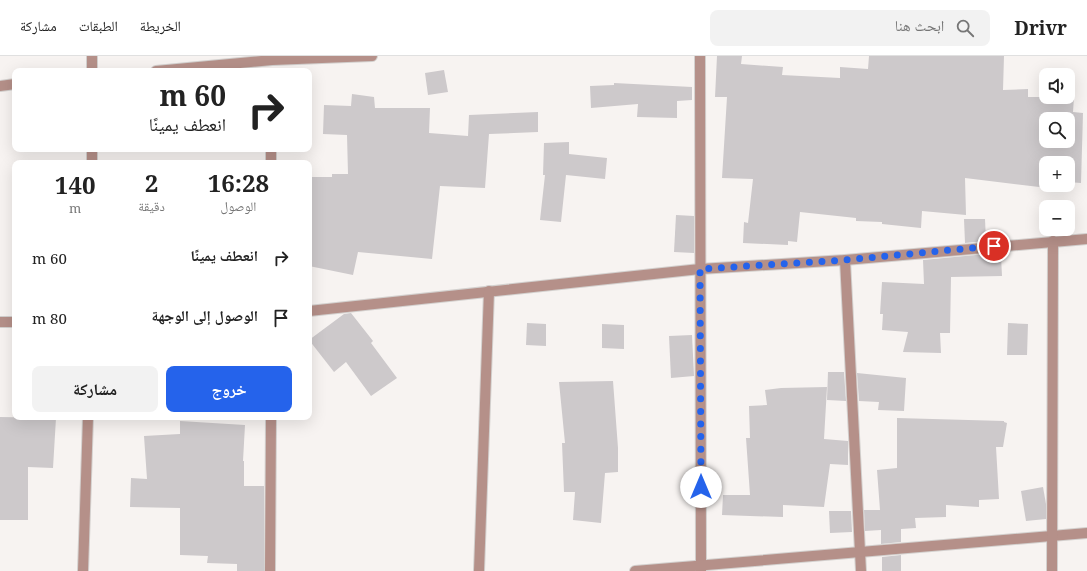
<!DOCTYPE html>
<html lang="ar">
<head>
<meta charset="utf-8">
<style>
	:root { --surface:#fff; --page:#f2f2f2; --text:#222; --muted:#767676; --line:#e0e0e0; --accent:#2563eb }
	body { margin:0; font-family:"Noto Serif","Noto Naskh Arabic",serif; background:var(--page); color:var(--text); direction:rtl; height:100vh; display:flex; flex-direction:column; font-size:15px; white-space:nowrap }
	* { box-sizing:border-box; margin:0 }
	p { font-size:13px; color:var(--muted) }
	.icon { flex:none; width:22px; height:22px; fill:none; stroke:currentColor; stroke-width:2; stroke-linecap:round; stroke-linejoin:round }
	.map { position:relative; flex:1; overflow:hidden; direction:ltr }
	.sheet { position:absolute; left:12px; top:104px; width:300px; height:260px; display:flex; flex-direction:column; background:var(--surface); border-radius:8px; box-shadow:0 4px 16px #0002; direction:rtl }
	.sheet>* { flex:none }
	.top-card { position:absolute; left:12px; top:12px; width:300px; height:84px; border-radius:8px; box-shadow:0 4px 16px #0002; direction:rtl; background:#fff; color:var(--text); overflow:hidden }
	.controls { position:absolute; left:1039px; top:12px; display:grid; gap:8px }
	.controls a { display:grid; place-items:center; width:36px; height:36px; border-radius:8px; background:var(--surface); box-shadow:0 4px 16px #0002; font-size:20px }
	.pin { position:absolute; display:grid; place-items:center; width:34px; height:34px; color:#fff; margin:-17px; border:2px solid #fff; border-radius:50%; box-shadow:0 1px 4px #0007 }
	.me { position:absolute; width:44px; margin:-22px; rotate:0deg; stroke-linejoin:round; filter:drop-shadow(0 0 3px #0008) }
	.turn { display:flex; align-items:center; gap:14px; height:84px; padding:0 20px; font-size:18px }
	.turn .icon { width:52px; height:52px; stroke-width:2.5 }
	.turn b { display:block; font-size:28px; line-height:34px }
	.eta { display:flex; justify-content:space-evenly; align-items:center; height:68px; text-align:center }
	.eta b { font-size:24px; font-weight:700; line-height:28px }
	.action { display:flex; gap:8px; margin-top:auto; padding:8px 20px }
	.action a { flex:1; height:46px; border-radius:8px; background:var(--accent); color:#fff; font-size:16px; font-weight:700; line-height:46px; text-align:center }
	.action a+a { background:var(--page); color:var(--text) }
	ul { padding:0; list-style:none }
	li { display:flex; align-items:center; gap:12px; height:60px; padding:0 20px }
	li div { flex:1 }
	li b { display:block; font-size:15px }
	li em { font-style:normal }
	header { display:flex; align-items:center; gap:24px; box-sizing:border-box; height:56px; padding:0 20px; background:var(--surface); border-bottom:1px solid var(--line) }
	header strong { font-size:19px }
	nav { display:flex; gap:22px; margin-inline-start:auto; font-size:14px }
	.search { width:280px; height:36px; background:var(--page); display:flex; align-items:center; gap:10px; box-sizing:border-box; padding:0 14px; border-radius:8px; color:var(--muted); font-size:15px }
	.map>svg:first-child { display:block }
	.building { fill:#cdc9cb; fill-rule:evenodd }
	.lines { fill:none; stroke-linecap:round; stroke-linejoin:round }
	.minor-casing { stroke:#d3d0ce; stroke-width:12 }
	.minor { stroke:#b59089; stroke-width:10 }
	.route { stroke:#2563eb; stroke-width:7; stroke-dasharray:0 12.6 }
</style>
</head>
<body>
<header>
<strong>Drivr</strong>
<div class="search"><svg class="icon" aria-label="search" viewBox="0 0 24 24"><circle cx="10" cy="10" r="6"/><path d="M15 15l6 6"/></svg>ابحث هنا</div>
<nav><a>الخريطة</a><a>الطبقات</a><a>مشاركة</a></nav>
</header>
<div class="map">
<svg width="1087" height="515" viewBox="0 0 1087 515">
	<rect width="100%" height="100%" fill="#f7f3f1"/>
	<g class="building">
		<path d="M717 0H742L741 8 783 11 782 19 840 22V11L868 13 869 0H1004L1003 34 1028 33V41H1074L1073 56 1083 57 1081 127 1068 126V107H1046V129H1056V133L965 122 966 159 922 155 921 172 882 168V166L856 165V162L800 156 797 186 788 185V189L743 187 744 166 748 167 753 123 722 122 727 41H715ZM1046 63H1068V85H1046Z"/>
		<polygon points="444,14 448,36 428,39 425,17"/>
		<polygon points="614,27 692,31 692,44 677,45 677,62 637,61 638,48 591,52 590,30 614,29"/>
		<polygon points="352,38 374,41 375,52 430,52 429,77 468,80 469,59 538,56 538,76 489,78 485,132 440,130 432,203 358,196 353,219 309,210 309,121 332,121 332,118 348,118 347,79 323,78 324,49 351,50"/>
		<polygon points="569,86 569,98 607,102 605,123 566,119 561,166 540,164 545,119 543,119 544,87"/>
		<polygon points="676,159 694,160 694,197 674,196"/>
		<polygon points="964,163 985,163 986,185 965,187"/>
		<polygon points="986,198 986,201 1001,200 1002,220 951,221 950,277 940,277 941,297 903,296 908,276 882,274 883,258 880,258 882,226 924,228 923,204"/>
		<polygon points="351,257 373,285 371,287 397,322 371,340 346,306 334,316 309,284 344,258"/>
		<polygon points="527,267 546,268 546,290 526,289"/>
		<polygon points="1008,267 1028,268 1027,299 1007,299"/>
		<polygon points="602,268 624,269 624,293 602,292"/>
		<polygon points="692,279 694,320 671,322 669,280"/>
		<polygon points="828,316 844,316 846,345 827,344"/>
		<polygon points="857,317 906,322 904,355 878,354 879,346 859,345"/>
		<polygon points="613,325 618,392 618,416 605,417 601,467 573,464 575,436 564,436 562,387 565,387 559,326"/>
		<polygon points="827,331 824,383 848,385 848,409 830,408 824,451 783,449 783,461 722,459 723,439 750,439 746,382 750,382 749,350 767,349 765,334 781,332"/>
		<polygon points="0,361 56,362 53,412 28,411 28,464 0,464"/>
		<polygon points="897,362 1004,365 1004,366 1007,367 1003,391 996,391 999,443 979,444 979,451 946,449 946,461 915,462 916,472 901,473 901,486 881,488 881,474 865,475 864,454 880,454 877,414 897,412"/>
		<polygon points="180,365 245,369 243,405 244,405 244,430 264,430 264,515 237,515 237,508 207,507 208,500 180,499 180,452 130,451 131,422 147,423 144,380 180,378"/>
		<polygon points="1043,431 1046,448 1046,463 1026,465 1021,435"/>
		<polygon points="829,455 851,455 852,476 830,477"/>
		<polygon points="901,499 901,515 882,515 882,501"/>
	</g>
	<g class="lines">
		<defs>
			<g id="minor">
				<polyline points="92,0 92,15"/>
				<polyline points="700,0 701,515"/>
				<polyline points="156,15 272,4 372,0"/>
				<polyline points="0,30 15,28"/>
				<polyline points="92,107 92,93"/>
				<polyline points="271,107 271,93"/>
				<polyline points="845,204 861,515"/>
				<polyline points="309,255 700,213 845,204 1087,183"/>
				<polyline points="0,266 15,266"/>
				<polyline points="83,515 88,361"/>
				<polyline points="270,515 271,361"/>
				<polyline points="479,515 489,235"/>
				<polyline points="635,515 1087,477"/>
				<polyline points="1052,515 1053,185"/>
			</g>
		</defs>
		<use href="#minor" class="minor-casing"/>
		<use href="#minor" class="minor"/>
	</g>
	<g class="lines">
		<polyline class="route" points="701,431 700,213 845,204 994,190"/>
	</g>
</svg>
<div class="controls">
<a><svg class="icon" aria-label="sound" viewBox="0 0 24 24"><path d="M4 9h4l5-4v14l-5-4H4zM17 9q2 3 0 6"/></svg></a>
<a><svg class="icon" aria-label="search" viewBox="0 0 24 24"><circle cx="10" cy="10" r="6"/><path d="M15 15l6 6"/></svg></a>
<a>+</a>
<a>−</a>
</div>
<div class="pin" style="left:994px;top:190px;background:#d93025"><svg class="icon" aria-label="arrive" viewBox="0 0 24 24"><path d="M6 21V4h12l-3 4 3 4H6"/></svg></div>
<svg class="me" style="left:701px;top:431px" viewBox="-20 -20 40 40"><circle r="19" fill="#fff"/><path d="M0-13L10 11 0 6-10 11z" fill="#2563eb"/></svg>
<div class="top-card">
<div class="turn"><svg class="icon" aria-label="right" viewBox="0 0 24 24"><path d="M7 20v-9h11M14 6l5 5-5 5"/></svg><div><b>60 m</b>انعطف يمينًا</div></div>
</div>
<section class="sheet">
<div class="eta">
<div><b>16:28</b><p>الوصول</p></div>
<div><b>2</b><p>دقيقة</p></div>
<div><b>140</b><p>m</p></div>
</div>
<ul>
<li><svg class="icon" aria-label="right" viewBox="0 0 24 24"><path d="M7 20v-9h11M14 6l5 5-5 5"/></svg><div><b>انعطف يمينًا</b></div><em>60 m</em></li>
<li><svg class="icon" aria-label="arrive" viewBox="0 0 24 24"><path d="M6 21V4h12l-3 4 3 4H6"/></svg><div><b>الوصول إلى الوجهة</b></div><em>80 m</em></li>
</ul>
<div class="action"><a>خروج</a><a>مشاركة</a></div>
</section>
</div>
</body>
</html>
